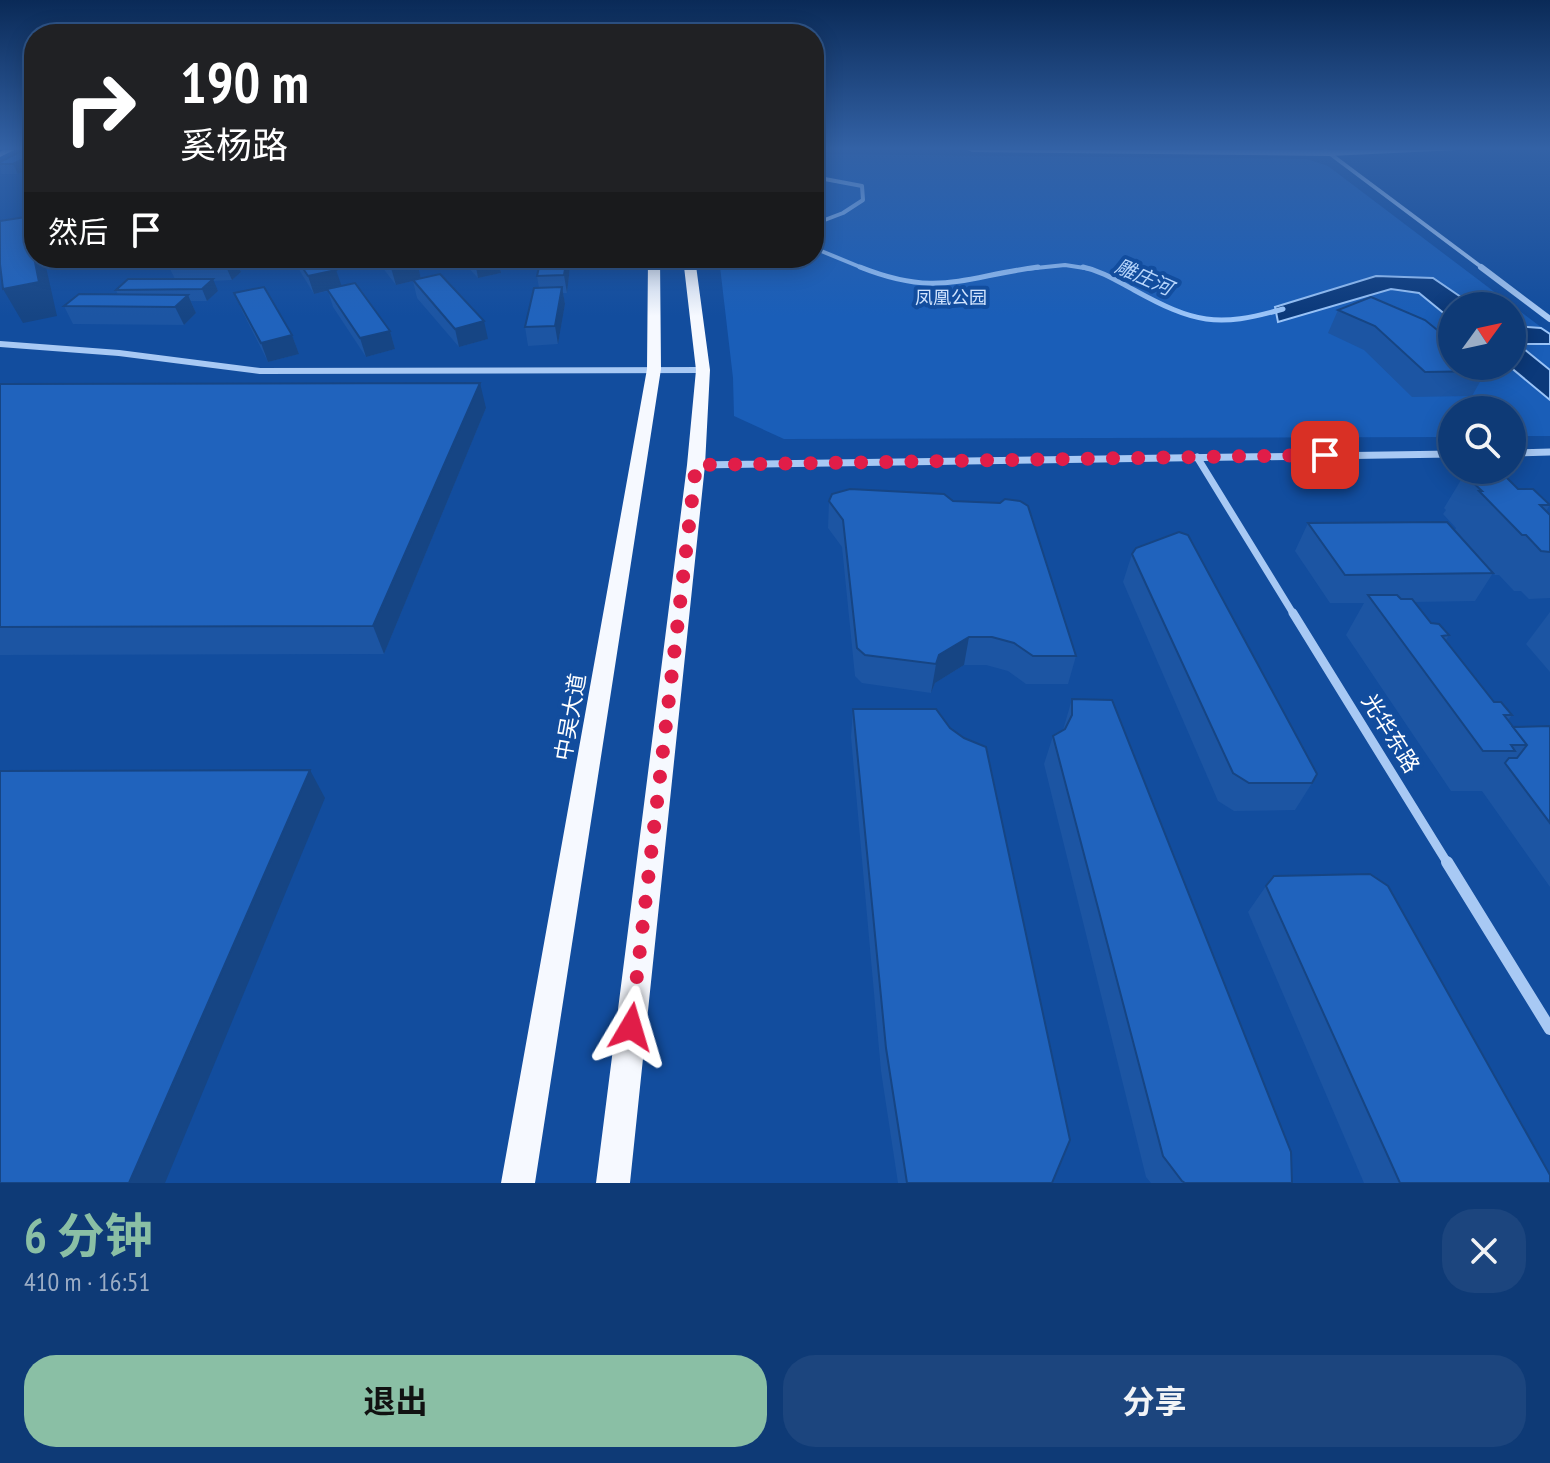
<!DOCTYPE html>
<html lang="zh">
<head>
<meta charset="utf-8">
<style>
	:root { --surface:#0e3a76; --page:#1c457e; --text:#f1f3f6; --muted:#9badc5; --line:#2e5488; --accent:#8abfa5 }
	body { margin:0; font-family:"PT Sans Narrow","Noto Sans SC",sans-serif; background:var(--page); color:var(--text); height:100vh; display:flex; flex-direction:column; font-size:30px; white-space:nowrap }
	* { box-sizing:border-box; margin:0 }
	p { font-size:26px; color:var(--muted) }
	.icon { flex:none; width:44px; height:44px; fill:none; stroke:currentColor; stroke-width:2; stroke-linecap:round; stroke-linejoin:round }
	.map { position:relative; height:1183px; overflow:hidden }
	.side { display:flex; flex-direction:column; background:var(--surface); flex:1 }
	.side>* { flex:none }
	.top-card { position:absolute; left:24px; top:24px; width:800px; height:244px; border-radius:32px; box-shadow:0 4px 20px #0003,0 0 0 2px var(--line); background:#202124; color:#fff; overflow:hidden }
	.needle { width:52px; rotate:57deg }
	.tools { position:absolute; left:1438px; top:292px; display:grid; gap:16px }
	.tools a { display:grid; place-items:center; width:88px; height:88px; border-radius:50%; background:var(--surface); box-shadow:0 4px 20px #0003,0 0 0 2px var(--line); font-size:40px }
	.pin { position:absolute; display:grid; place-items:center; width:68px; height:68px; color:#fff; margin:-34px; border-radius:16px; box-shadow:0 4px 12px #0006 }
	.me { position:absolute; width:88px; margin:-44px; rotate:7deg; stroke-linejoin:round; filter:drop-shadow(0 0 6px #0008) }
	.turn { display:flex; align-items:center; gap:28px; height:168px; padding:0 24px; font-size:36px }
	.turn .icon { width:104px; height:104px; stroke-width:2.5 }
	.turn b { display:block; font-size:56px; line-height:68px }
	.then { display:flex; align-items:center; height:76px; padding:0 24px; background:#0003; gap:16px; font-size:30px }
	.round { display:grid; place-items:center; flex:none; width:84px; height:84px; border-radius:32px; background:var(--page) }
	.head { display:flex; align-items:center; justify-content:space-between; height:136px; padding:0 24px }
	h1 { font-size:48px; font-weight:700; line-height:60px; color:var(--accent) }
	.button { display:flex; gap:16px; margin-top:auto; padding:16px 24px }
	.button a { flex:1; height:92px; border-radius:32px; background:var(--accent); color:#111; font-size:32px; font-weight:700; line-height:92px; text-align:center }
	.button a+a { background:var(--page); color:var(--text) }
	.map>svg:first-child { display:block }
	.green { fill:#1a5eb8; fill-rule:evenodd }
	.water { fill:#0b397a; stroke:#9ac4f8; stroke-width:2 }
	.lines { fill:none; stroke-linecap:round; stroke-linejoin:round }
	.stream-far1 { stroke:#9ac4f8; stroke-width:4 }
	.stream { stroke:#9ac4f8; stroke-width:5 }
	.street-far4 { stroke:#a8c9f4; stroke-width:4 }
	.street-far3 { stroke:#a8c9f4; stroke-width:6 }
	.street-far2 { stroke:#a8c9f4; stroke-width:7 }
	.street-far1 { stroke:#a8c9f4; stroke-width:9 }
	.street { stroke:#a8c9f4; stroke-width:12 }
	.secondary { fill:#d8e8fd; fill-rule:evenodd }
	.primary { fill:#f6f9ff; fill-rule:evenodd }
	.wall { fill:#1c55a3 }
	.shaded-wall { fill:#164584 }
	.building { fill:#2063bd; stroke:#164584; stroke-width:2 }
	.route { stroke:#e11d48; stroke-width:14; stroke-dasharray:0 25.2 }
	.labels { text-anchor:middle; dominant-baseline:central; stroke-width:8; stroke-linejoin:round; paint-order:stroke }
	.far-park-label { font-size:18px; fill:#d1e4fe; stroke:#124d9e }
	.far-water-label { font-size:20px; font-style:italic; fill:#b5d4fb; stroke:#124d9e }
	.street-label { font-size:22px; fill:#fff; stroke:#124d9e }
</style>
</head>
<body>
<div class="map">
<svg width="1550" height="1183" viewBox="0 0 1550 1183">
	<rect width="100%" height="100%" fill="#124d9e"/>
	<path class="green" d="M814 154 1307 159 1328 166 1550 334V436H1512V410H1452V437L784 439 734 416 733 378 719 258H814ZM1452 306H1512V366H1452Z"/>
	<g class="water">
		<polygon points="1376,276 1433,278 1474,306 1452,306 1452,320 1419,293 1391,289 1278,322 1275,307"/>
		<polygon points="1512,326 1541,328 1550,334 1550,344 1526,344 1524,349 1550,370 1550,400 1509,366 1512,366"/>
	</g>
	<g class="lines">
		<g class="stream-far1">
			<polyline points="814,177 862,186 863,200 843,213 814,224"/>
			<polyline points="814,248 865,269"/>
			<polyline points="1026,269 1065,265 1091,269"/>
		</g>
		<g class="stream">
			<path d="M860 267C938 298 962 277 1038 267"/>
			<path d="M1083 267C1102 271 1117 281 1134 290 1194 323 1217 328 1283 309"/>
		</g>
		<polyline class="street-far4" points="1325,150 1484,269"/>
		<g class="street-far3">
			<polyline points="1481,267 1550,319"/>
			<polyline points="0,344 119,353 260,371 703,370"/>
		</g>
		<g class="street-far2">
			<polyline points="1512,453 1550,452"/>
			<polyline points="1197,457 1294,615"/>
			<polyline points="697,465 1452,454"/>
		</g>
		<polyline class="street-far1" points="1293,613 1448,864"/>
		<polyline class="street" points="1447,862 1550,1029"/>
		<g class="secondary">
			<polygon points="3,150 14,150 0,157 0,152"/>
			<polygon points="968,150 1458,150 1329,156 972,152"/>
		</g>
		<g class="primary">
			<polygon points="648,258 660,258 661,369 535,1183 501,1183 647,369"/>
			<polygon points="683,258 695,258 710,370 705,465 630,1183 596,1183 687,465 696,370"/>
		</g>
	</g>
	<g class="wall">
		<polygon points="34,150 34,166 18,174 1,174 0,162"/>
		<polygon points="292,258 327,258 341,286 390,331 395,349 366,357 333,307 328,291 314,294"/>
		<polygon points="375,258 413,258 421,278 488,339 459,347 417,298 413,281 396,285"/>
		<polygon points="459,258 498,258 501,273 478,278"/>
		<polygon points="541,258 571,258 567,293 563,293 565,304 558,344 528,346 525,327 539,288 537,276"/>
		<polygon points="236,260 241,272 232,280 213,281 218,291 207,301 191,301 196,313 184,325 73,324 64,306 118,295 116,290 175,279 170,269"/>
		<polygon points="234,293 292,335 299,354 268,362 242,311"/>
		<polygon points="1338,310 1486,371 1472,396 1412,397 1364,350 1328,333"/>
		<polygon points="0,384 486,408 384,654 0,655"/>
		<polygon points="1467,470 1518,489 1550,505 1546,511 1550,515 1550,598 1529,599 1521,591 1514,591 1499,575 1495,575 1455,530 1456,528 1443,514 1446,510 1444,508"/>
		<polygon points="829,501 1076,656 1068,684 1026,684 1008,671 986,665 964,665 935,683 931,693 862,683 855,676 842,547 828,528"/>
		<polygon points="1308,523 1493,573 1475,601 1414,602 1431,623 1449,635 1446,640 1494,702 1512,715 1508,720 1513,727 1550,726 1550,887 1482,791 1451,791 1346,635 1364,603 1330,603 1295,551"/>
		<polygon points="1132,554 1312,783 1295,810 1234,811 1218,801 1123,582"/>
		<polygon points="1550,612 1550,672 1526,644"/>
		<polygon points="1072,699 1292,1183 1151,1183 1146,1177 1044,764 1053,736 1063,730"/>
		<polygon points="853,709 1052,1183 898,1183 881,1071 851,737"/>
		<polygon points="1266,886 1550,1183 1364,1183 1248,912"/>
	</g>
	<g class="shaded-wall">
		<polygon points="34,154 34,166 18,174 13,164"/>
		<polygon points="26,217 34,233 34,258 44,258 57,316 23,323 3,289"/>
		<polygon points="487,258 498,258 501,273 478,278 475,261"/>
		<polygon points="567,258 571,258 567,293 564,275"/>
		<polygon points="236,260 241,272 232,280 227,269"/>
		<polygon points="417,262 421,279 396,285 391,268"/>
		<polygon points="336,270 342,287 314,294 308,276"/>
		<polygon points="213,279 218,291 207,301 202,289"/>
		<polygon points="562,287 565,304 558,344 555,326"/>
		<polygon points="188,295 196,313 184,325 175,307"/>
		<polygon points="484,321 488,339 459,347 455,329"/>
		<polygon points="390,331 395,349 366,357 360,338"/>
		<polygon points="292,335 299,354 268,362 261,343"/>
		<polygon points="480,383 486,408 384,654 373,626"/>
		<polygon points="969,637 964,665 935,683 931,693 936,664 939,655"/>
		<polygon points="310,770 325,798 165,1183 129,1183"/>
	</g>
	<g class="building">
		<polygon points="23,150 34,150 34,154 13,164 0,164 0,162"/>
		<polygon points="26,217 39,282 3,289 0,264 0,221"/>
		<polygon points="296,258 327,258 336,270 308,276"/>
		<polygon points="384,258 413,258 417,262 391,268"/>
		<polygon points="472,258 487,258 475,261"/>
		<polygon points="541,258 567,258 564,275 537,276"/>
		<polygon points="180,260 236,260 227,269 170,269"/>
		<polygon points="440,274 484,321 455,329 413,280"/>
		<polygon points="128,279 213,279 202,289 116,290"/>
		<polygon points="355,283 390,331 360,338 327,289"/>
		<polygon points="264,287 292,335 261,343 234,293"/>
		<polygon points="562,287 555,326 525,327 534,288"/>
		<polygon points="79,294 188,295 175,307 64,306"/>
		<polygon points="1371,297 1425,320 1452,342 1452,366 1480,366 1486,371 1425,372 1375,326 1338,310"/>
		<polygon points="480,383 373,626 0,627 0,384"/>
		<polygon points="1467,470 1499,470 1518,489 1533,489 1550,505 1540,505 1550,515 1550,552 1541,551 1526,535 1522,535 1479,491 1482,491 1466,476 1473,476"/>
		<polygon points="850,489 944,494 953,501 1000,503 1005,499 1020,501 1028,506 1076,656 1033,656 1014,643 992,637 969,637 939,655 936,664 865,655 857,648 843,520 829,501 832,494"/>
		<polygon points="1447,522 1493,573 1345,575 1308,523"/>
		<polygon points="1179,532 1188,535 1317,774 1312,783 1249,783 1233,773 1132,554 1136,548"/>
		<polygon points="1368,595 1397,595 1401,599 1412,599 1431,623 1439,624 1449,635 1442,636 1494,702 1501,702 1512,715 1504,715 1527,745 1511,745 1515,751 1483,751"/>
		<polygon points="1072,699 1112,700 1291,1152 1292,1183 1185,1183 1182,1181 1163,1156 1053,736 1065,729 1072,715"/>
		<polygon points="853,709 936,709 950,728 964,738 986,747 1070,1140 1052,1183 907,1183 886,1048"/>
		<polygon points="1550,726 1550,823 1505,763 1509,758 1517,758 1527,745 1513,727"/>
		<polygon points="310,770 129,1183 0,1183 0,771"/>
		<polygon points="1370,874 1388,886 1550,1175 1550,1183 1400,1183 1266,886 1274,876"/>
	</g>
	<linearGradient id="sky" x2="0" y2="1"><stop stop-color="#0a2a57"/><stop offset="0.47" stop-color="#3362a6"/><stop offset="1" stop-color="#3362a6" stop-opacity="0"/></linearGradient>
	<rect width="1550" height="316" fill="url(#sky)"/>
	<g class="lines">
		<polyline class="route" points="631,1027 696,465 1325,455"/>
	</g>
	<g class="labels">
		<g class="far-park-label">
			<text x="951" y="297">凤凰公园</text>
		</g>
		<g class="far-water-label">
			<text transform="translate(1144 277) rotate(24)">雕庄河</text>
		</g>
		<g class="street-label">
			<text transform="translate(570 717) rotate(-80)">中吴大道</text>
			<text transform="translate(1391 733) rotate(58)">光华东路</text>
		</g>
	</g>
</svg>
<div class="tools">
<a><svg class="needle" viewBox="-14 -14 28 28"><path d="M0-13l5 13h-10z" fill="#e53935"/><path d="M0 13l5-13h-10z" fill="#9badc5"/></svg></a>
<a><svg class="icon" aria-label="search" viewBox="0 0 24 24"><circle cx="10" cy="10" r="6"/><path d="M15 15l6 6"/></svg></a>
</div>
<div class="pin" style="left:1325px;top:455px;background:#d93025"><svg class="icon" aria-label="arrive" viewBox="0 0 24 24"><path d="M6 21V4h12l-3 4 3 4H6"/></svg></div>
<svg class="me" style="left:631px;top:1027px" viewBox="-20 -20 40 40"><path d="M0-17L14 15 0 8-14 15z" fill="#e11d48" stroke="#fff" stroke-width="4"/></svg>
<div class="top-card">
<div class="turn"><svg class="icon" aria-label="right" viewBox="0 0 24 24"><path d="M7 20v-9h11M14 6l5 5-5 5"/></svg><div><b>190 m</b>奚杨路</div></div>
<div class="then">然后<svg class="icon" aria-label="arrive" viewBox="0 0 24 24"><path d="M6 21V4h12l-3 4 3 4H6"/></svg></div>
</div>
</div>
<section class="side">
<div class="head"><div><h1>6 分钟</h1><p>410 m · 16:51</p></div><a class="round"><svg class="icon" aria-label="close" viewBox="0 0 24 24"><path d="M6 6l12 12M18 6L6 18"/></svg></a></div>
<div class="button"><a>退出</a><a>分享</a></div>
</section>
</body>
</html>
